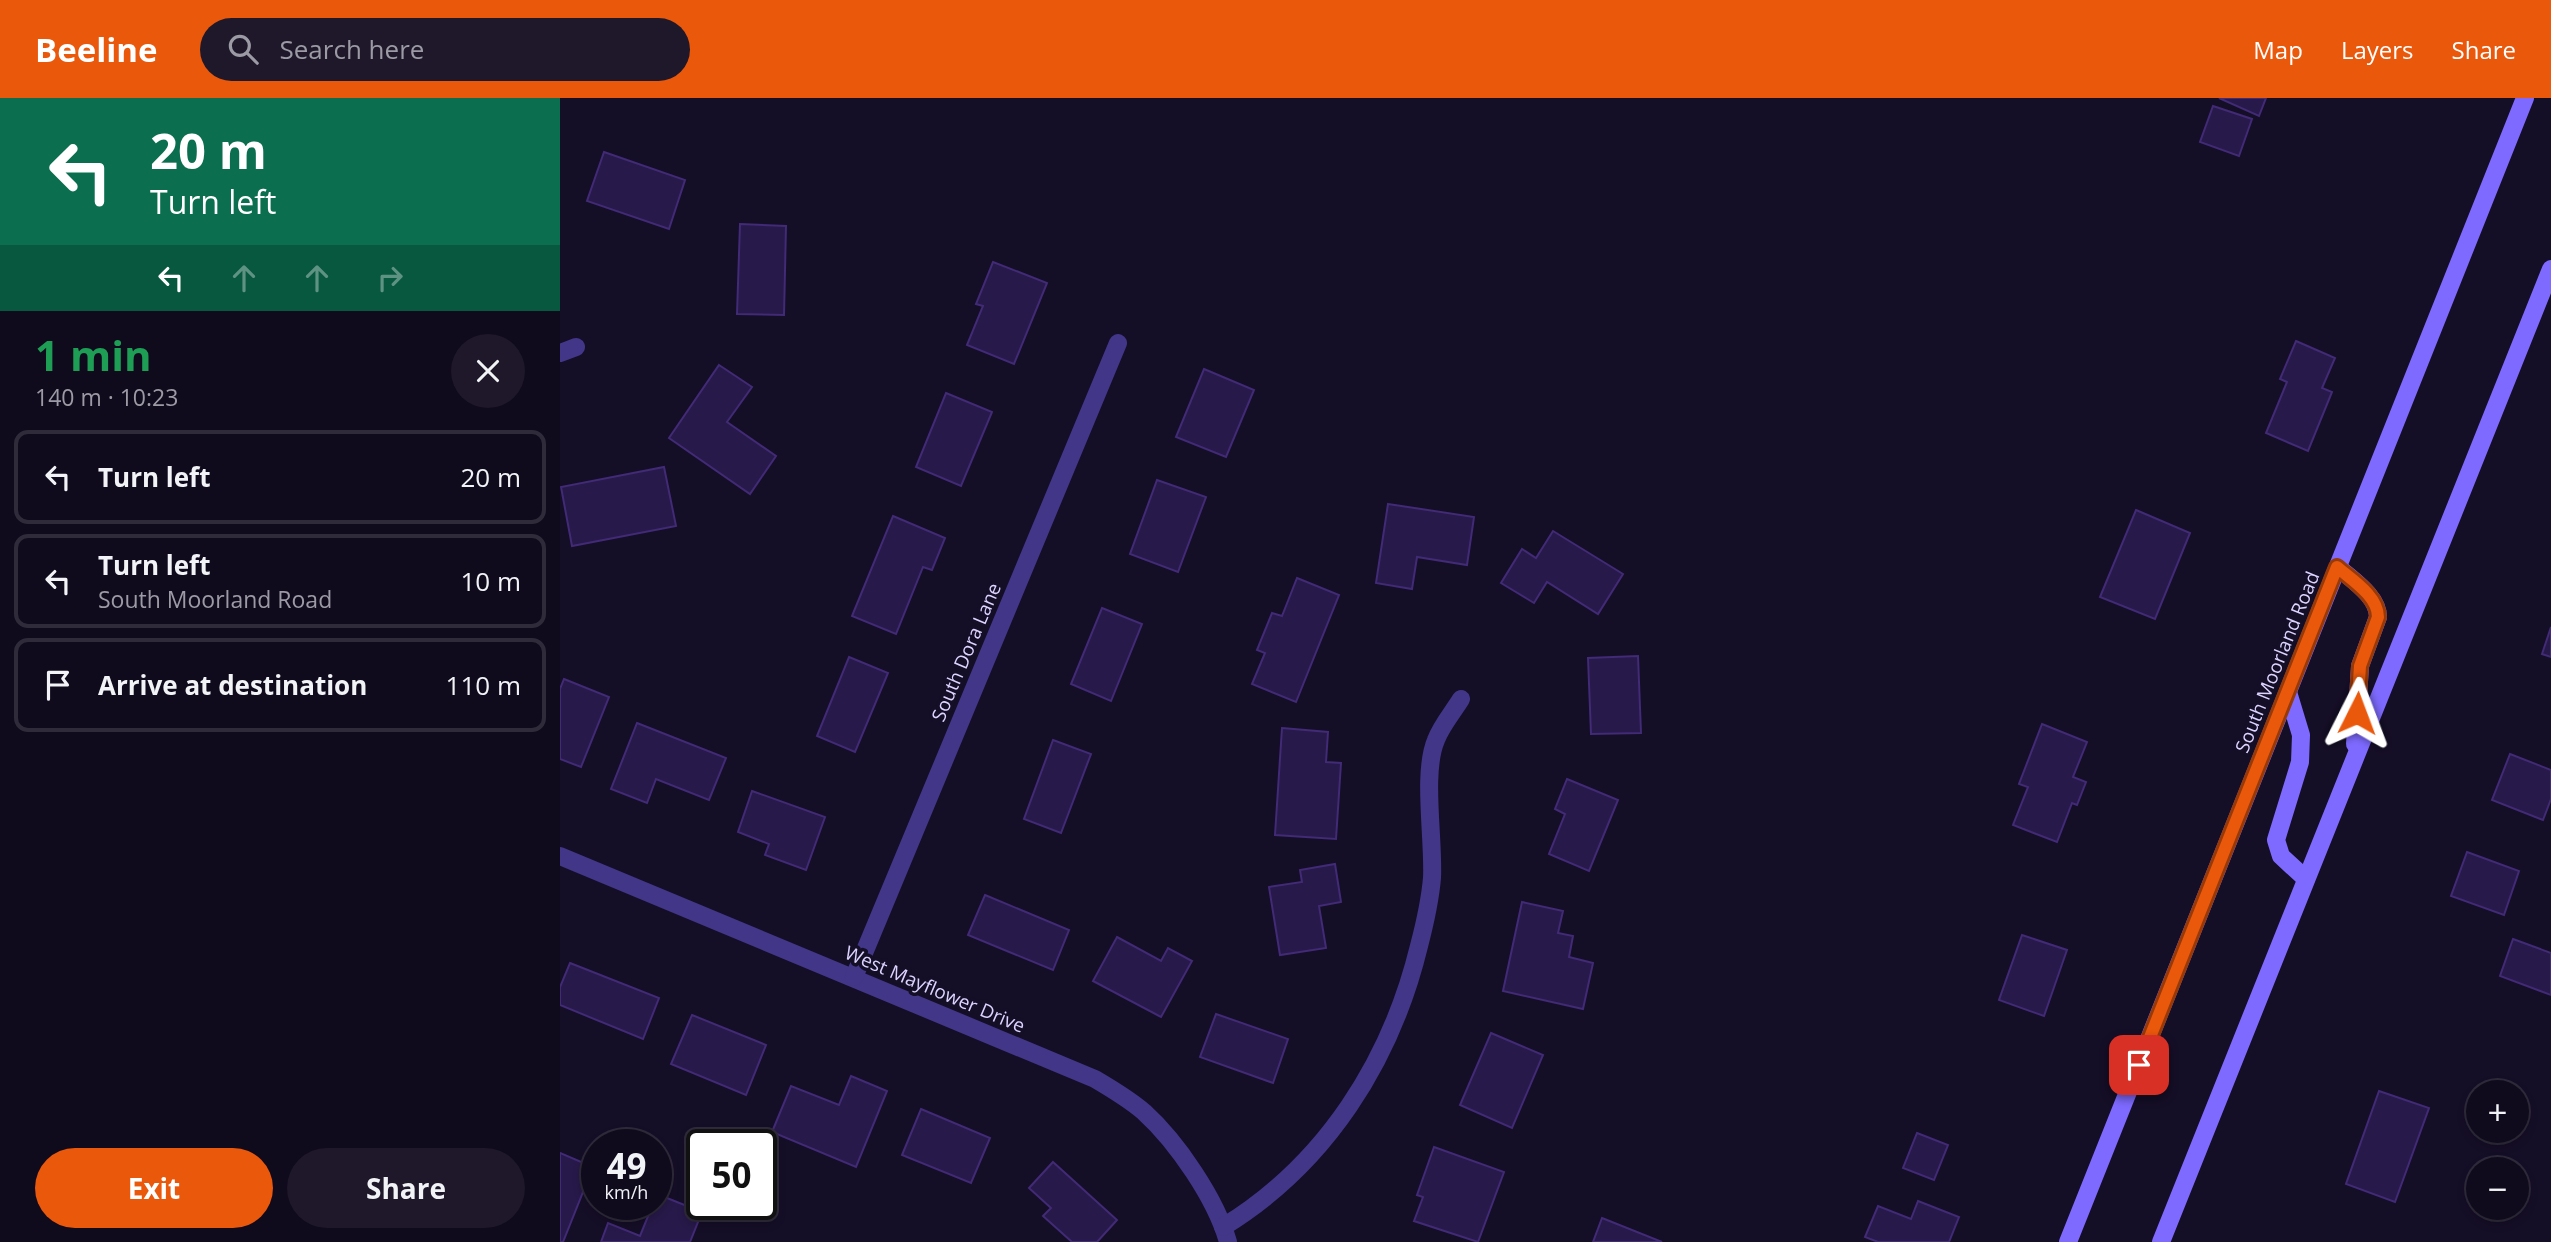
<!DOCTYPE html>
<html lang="en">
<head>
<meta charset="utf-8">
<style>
	:root { --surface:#100a1d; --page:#1e182a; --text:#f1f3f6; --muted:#9c9aa4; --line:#302b3b; --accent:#ea580c }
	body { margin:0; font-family:"Open Sans",sans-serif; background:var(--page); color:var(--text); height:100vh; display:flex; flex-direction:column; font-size:26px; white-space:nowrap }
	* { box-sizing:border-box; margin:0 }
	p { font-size:23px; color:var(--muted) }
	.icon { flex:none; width:38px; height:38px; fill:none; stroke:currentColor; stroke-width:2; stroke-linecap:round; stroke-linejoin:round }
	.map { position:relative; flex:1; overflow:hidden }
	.drawer { display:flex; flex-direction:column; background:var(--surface); width:560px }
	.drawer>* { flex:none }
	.top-card { background:#0b6e4f; color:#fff; overflow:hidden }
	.controls { position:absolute; left:1906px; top:982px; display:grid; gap:14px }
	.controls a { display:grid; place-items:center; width:63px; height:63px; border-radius:50%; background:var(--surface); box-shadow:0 4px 10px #0003,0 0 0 2px var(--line); font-size:35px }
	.speed { position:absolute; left:21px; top:1031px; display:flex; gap:14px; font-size:35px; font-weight:700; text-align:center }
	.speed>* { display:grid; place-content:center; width:91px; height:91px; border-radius:50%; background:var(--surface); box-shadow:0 4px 10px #0003,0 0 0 2px var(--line); line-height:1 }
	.speed small { font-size:18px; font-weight:400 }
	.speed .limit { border:4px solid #111; border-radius:10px; background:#fff; color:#111 }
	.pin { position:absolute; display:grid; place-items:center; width:60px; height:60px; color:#fff; margin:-30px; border-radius:14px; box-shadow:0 4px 10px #0006 }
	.me { position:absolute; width:77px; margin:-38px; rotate:3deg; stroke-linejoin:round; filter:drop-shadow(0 0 5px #0008) }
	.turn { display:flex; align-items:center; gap:24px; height:147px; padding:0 35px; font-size:32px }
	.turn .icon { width:91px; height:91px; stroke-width:2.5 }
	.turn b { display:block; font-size:49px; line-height:60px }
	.lanes { display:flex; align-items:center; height:66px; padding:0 35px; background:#0003; justify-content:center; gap:35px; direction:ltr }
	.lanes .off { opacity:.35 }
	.round { display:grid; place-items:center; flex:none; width:74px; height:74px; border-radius:37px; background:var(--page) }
	.summary { display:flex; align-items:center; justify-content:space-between; height:119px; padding:0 35px }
	h1 { font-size:42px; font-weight:700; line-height:52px; color:#1e9e55 }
	.cta { display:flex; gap:14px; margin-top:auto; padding:14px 35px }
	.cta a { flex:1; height:80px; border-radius:42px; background:var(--accent); color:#fff; font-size:28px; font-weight:700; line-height:80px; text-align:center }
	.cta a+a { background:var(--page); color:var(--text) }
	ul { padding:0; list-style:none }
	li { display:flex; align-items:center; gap:21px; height:94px; margin:0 14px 10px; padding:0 21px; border:4px solid var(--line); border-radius:14px }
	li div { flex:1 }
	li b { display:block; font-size:26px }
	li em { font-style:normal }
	header { display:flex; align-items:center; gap:42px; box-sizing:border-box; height:98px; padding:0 35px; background:var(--accent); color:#fff }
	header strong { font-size:33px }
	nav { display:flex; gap:38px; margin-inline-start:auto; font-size:24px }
	.search { width:490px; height:63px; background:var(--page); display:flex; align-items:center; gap:18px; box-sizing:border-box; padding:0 24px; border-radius:38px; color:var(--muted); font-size:26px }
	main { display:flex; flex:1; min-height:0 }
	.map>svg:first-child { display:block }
	.building { fill:#271949; stroke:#412a76; stroke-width:2 }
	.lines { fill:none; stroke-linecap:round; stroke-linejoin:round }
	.minor { stroke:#423688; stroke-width:18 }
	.secondary { stroke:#7e6aff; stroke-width:18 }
	.route-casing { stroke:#983908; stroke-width:18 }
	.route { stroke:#ea580c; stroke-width:12 }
	.labels { text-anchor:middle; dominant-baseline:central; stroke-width:7; stroke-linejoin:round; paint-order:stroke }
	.street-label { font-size:19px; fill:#ddd3ff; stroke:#150e27 }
</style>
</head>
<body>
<header>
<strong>Beeline</strong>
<div class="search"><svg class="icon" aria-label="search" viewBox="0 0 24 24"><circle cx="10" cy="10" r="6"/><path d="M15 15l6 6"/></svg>Search here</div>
<nav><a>Map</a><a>Layers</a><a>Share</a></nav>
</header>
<main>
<section class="drawer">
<div class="top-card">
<div class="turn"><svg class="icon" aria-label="left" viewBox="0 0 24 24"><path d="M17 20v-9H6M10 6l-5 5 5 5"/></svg><div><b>20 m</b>Turn left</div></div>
<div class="lanes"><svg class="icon" aria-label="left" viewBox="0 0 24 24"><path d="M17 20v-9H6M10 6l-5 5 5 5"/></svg><svg class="icon off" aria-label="ahead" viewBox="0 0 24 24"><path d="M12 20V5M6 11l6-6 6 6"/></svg><svg class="icon off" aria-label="ahead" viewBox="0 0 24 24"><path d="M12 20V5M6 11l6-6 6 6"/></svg><svg class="icon off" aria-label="right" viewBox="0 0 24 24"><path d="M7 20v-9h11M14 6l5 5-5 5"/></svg></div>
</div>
<div class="summary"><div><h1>1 min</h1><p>140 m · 10:23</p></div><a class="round"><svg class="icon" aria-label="close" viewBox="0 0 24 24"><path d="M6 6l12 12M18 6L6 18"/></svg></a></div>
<ul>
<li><svg class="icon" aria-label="left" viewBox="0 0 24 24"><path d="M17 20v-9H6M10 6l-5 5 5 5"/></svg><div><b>Turn left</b></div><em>20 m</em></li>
<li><svg class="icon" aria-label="left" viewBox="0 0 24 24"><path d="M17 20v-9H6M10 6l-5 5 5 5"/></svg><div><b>Turn left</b><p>South Moorland Road</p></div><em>10 m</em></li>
<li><svg class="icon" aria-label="arrive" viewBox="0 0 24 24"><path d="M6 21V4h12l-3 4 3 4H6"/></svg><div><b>Arrive at destination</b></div><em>110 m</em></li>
</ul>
<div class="cta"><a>Exit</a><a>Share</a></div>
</section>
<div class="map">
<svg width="1991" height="1144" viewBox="0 0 1991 1144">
	<rect width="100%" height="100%" fill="#150e27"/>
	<g class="building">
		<polygon points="1659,0 1706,0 1699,18"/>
		<polygon points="1653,8 1692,21 1679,58 1640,44"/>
		<polygon points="44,54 125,82 109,131 27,103"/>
		<polygon points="180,126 226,128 224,217 177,216"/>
		<polygon points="433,164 487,185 454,266 407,247 423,208 416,206"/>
		<polygon points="1736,243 1775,260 1762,290 1772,294 1748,353 1706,335 1727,284 1720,281"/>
		<polygon points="159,267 192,289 167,324 216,358 190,396 109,340"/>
		<polygon points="644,271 694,292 666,359 616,339"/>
		<polygon points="386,295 432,314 401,388 356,369"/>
		<polygon points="104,369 116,428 12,448 1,389"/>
		<polygon points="597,382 646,399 618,474 570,456"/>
		<polygon points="828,406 914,419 907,467 857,459 852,491 816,485"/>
		<polygon points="1576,412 1630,435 1595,521 1540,499"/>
		<polygon points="333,418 385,440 372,472 363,469 336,536 292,518"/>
		<polygon points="993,433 1063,476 1038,516 987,484 974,505 941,485 962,451 976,460"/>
		<polygon points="737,480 779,497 736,604 692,586 705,555 697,552 712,515 722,518"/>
		<polygon points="542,510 582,526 551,603 511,586"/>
		<polygon points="1991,529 1991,559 1982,556"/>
		<polygon points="1078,558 1081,635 1031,636 1028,560"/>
		<polygon points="289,559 328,575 295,654 257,638"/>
		<polygon points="4,581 49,599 21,669 0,661 0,591"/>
		<polygon points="77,625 166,660 149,702 96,681 87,705 51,691"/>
		<polygon points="1482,626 1527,644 1513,679 1526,684 1517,707 1512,705 1497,744 1453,727 1468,689 1459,686"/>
		<polygon points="722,630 768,634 766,664 781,665 776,741 715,737"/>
		<polygon points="493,642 531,656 501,735 464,721"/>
		<polygon points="1950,656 1991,672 1991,701 1983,722 1932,702"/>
		<polygon points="1007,681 1058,702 1029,773 989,756 1005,716 995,711"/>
		<polygon points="192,693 265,719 246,772 205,757 209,746 178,734"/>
		<polygon points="1907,754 1959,773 1944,817 1891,798"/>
		<polygon points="775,766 781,804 759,808 766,850 720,857 709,789 742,784 740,772"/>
		<polygon points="425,797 509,832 493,872 408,837"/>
		<polygon points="962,804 1003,813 998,835 1013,838 1009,859 1033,865 1023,911 943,893"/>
		<polygon points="1462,837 1507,852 1484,918 1439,902"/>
		<polygon points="557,839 601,863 608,850 632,863 601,919 533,883"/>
		<polygon points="1953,841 1991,855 1991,897 1940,878"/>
		<polygon points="10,865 99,900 83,941 0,907 0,889"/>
		<polygon points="656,916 728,941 713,985 640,959"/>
		<polygon points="132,917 206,947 186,997 111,966"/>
		<polygon points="931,935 983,957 952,1030 900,1007"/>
		<polygon points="291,978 327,993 296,1069 212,1034 231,988 279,1007"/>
		<polygon points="1819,993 1869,1010 1835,1104 1786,1086"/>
		<polygon points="361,1011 430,1040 411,1085 342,1057"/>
		<polygon points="1357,1035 1388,1047 1374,1082 1343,1070"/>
		<polygon points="874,1049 944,1074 918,1144 854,1123 863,1099 857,1097"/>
		<polygon points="0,1055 33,1069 3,1144 0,1144"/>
		<polygon points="493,1064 557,1122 537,1144 512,1144 483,1118 491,1110 469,1090"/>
		<polygon points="97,1096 142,1114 130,1144 41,1144 48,1125 80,1138 93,1106 96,1106"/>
		<polygon points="1358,1103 1399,1119 1389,1144 1318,1144 1305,1139 1318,1108 1351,1121"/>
		<polygon points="1042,1120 1102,1144 1033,1144"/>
	</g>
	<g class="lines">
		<g class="minor">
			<polyline points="0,255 16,249"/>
			<path d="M0 758 535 981C552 991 569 1001 584 1014 617 1044 656 1101 668 1144"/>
			<polyline points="294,879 558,245"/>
			<path d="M663 1129C766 1066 831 963 859 848 865 825 870 803 872 780 874 741 862 675 876 642 881 628 893 614 901 601"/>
		</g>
		<g class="secondary">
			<path d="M1778 469C1792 482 1818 498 1818 519L1800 568 1795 646"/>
			<polyline points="1728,594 1741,637 1740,664 1716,742 1721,758 1746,781"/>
			<polyline points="1508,1144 1965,0"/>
			<polyline points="1601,1144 1991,171"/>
		</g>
	</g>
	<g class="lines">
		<defs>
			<path id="route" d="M1579 967 1777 469C1792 482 1818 498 1818 519L1800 568 1797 615"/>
		</defs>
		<use href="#route" class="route-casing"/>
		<use href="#route" class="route"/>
	</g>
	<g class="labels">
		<g class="street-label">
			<text transform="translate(406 554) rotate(-67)">South Dora Lane</text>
			<text transform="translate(1717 564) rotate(-68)">South Moorland Road</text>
			<text transform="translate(375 891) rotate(23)">West Mayflower Drive</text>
		</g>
	</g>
</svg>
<div class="controls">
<a>+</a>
<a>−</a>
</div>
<div class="speed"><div>49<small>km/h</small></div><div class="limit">50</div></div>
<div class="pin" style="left:1579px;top:967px;background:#d93025"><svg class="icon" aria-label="arrive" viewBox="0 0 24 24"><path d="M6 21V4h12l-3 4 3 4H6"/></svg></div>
<svg class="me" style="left:1797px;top:615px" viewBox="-20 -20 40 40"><path d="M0-17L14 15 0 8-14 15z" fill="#ea580c" stroke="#fff" stroke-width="4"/></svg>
</div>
</main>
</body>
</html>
